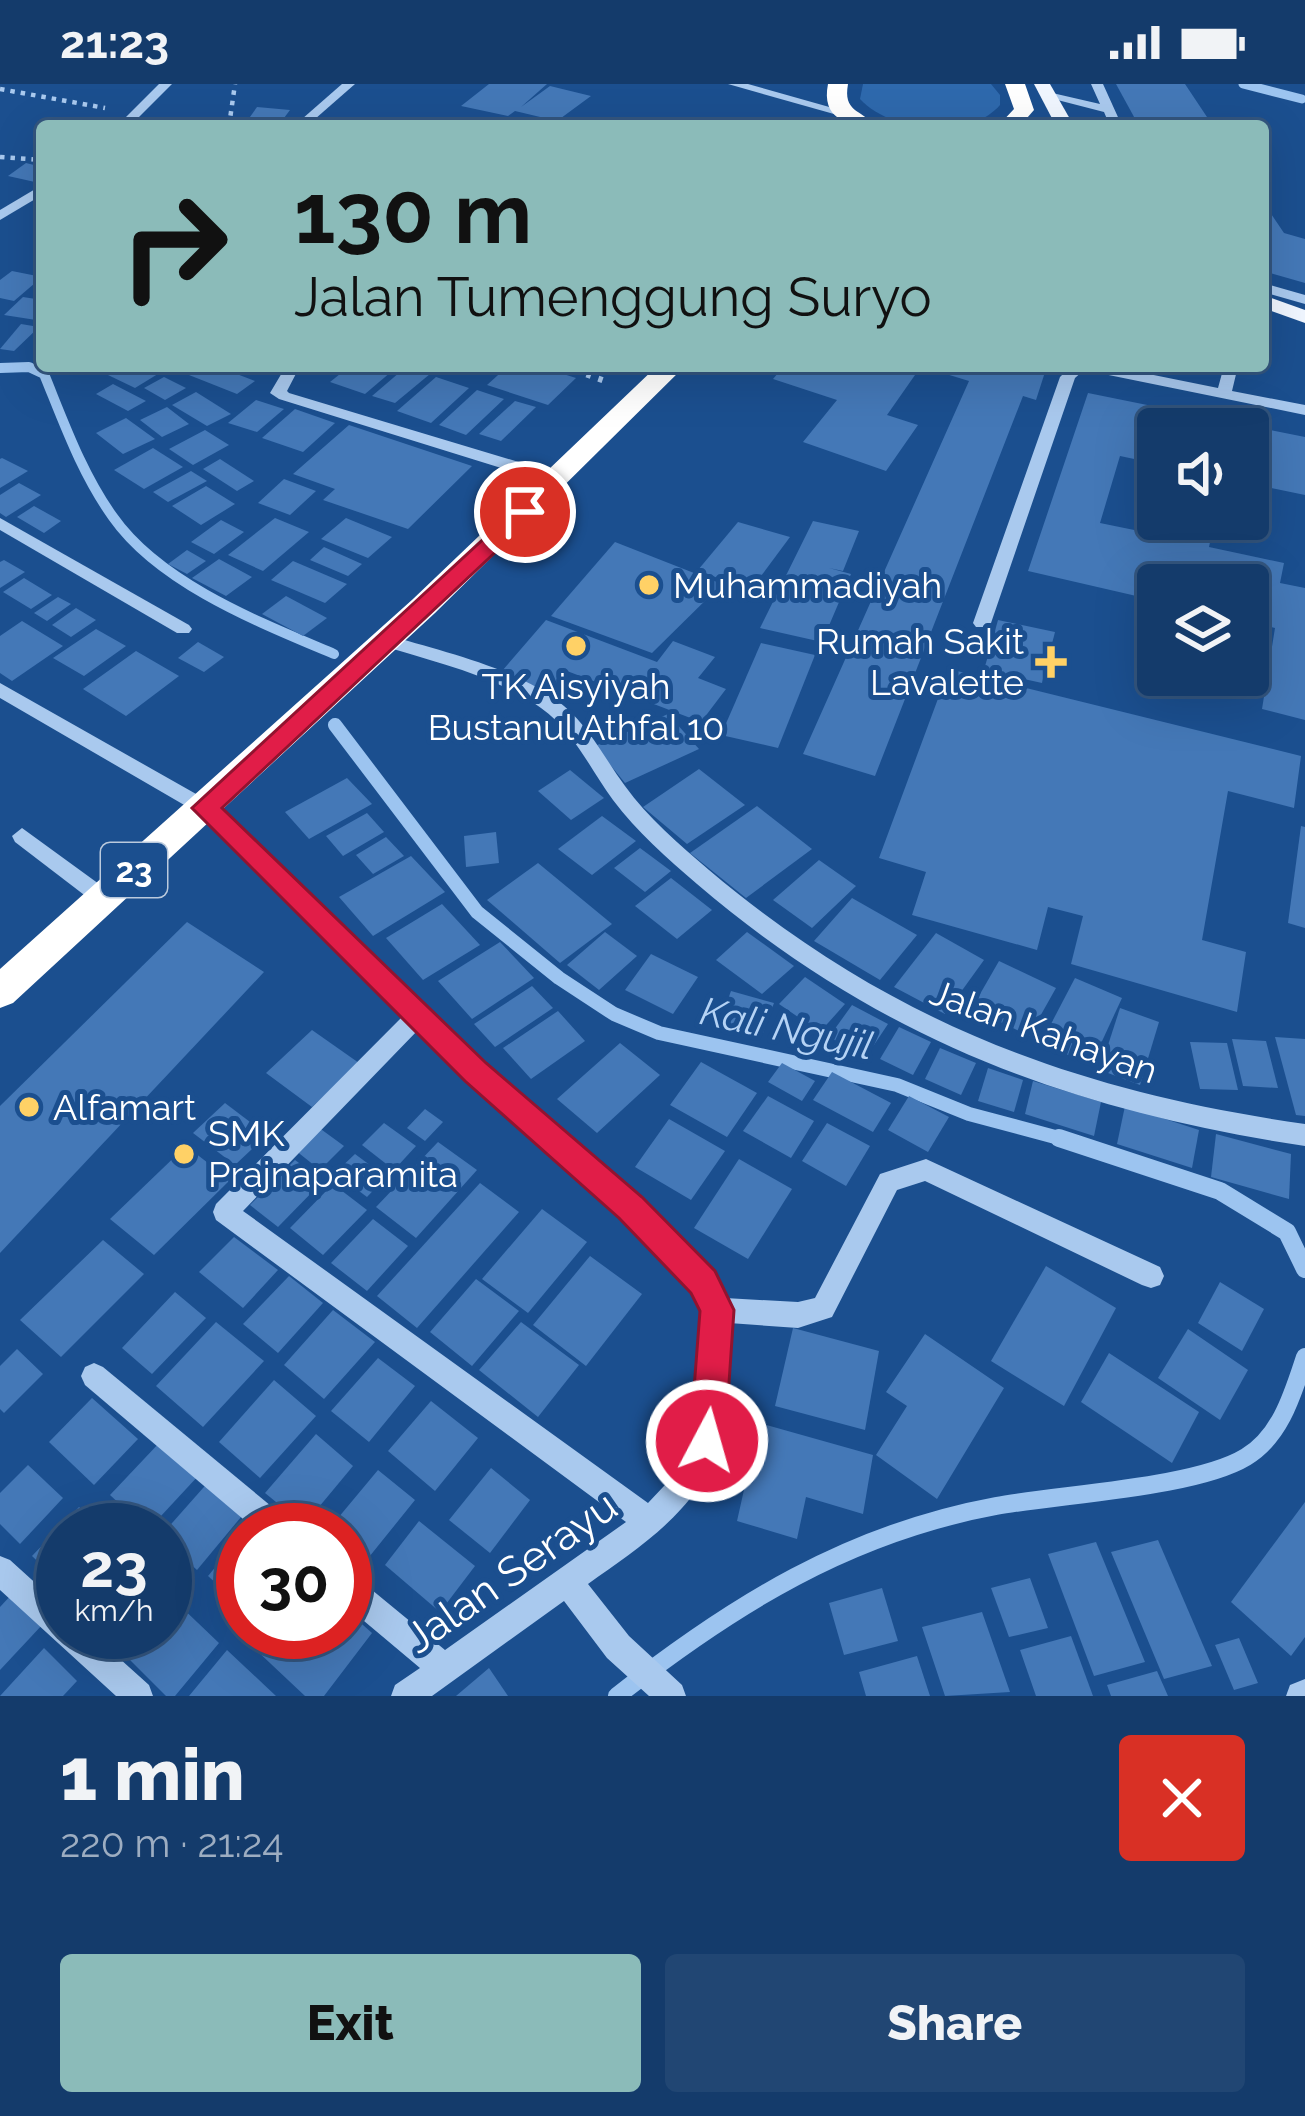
<!DOCTYPE html>
<html lang="en">
<head>
<meta charset="utf-8">
<style>
	:root { --surface:#143b6b; --page:#214673; --text:#f1f3f6; --muted:#9dadc1; --line:#33557e; --accent:#8bbbb9 }
	body { margin:0; font-family:Raleway,sans-serif; background:var(--page); color:var(--text); height:100vh; display:flex; flex-direction:column; font-size:45px; white-space:nowrap }
	* { box-sizing:border-box; margin:0 }
	p { font-size:39px; color:var(--muted) }
	.icon { flex:none; width:66px; height:66px; fill:none; stroke:currentColor; stroke-width:2; stroke-linecap:round; stroke-linejoin:round }
	.map { position:relative; height:1612px; overflow:hidden }
	.panel { display:flex; flex-direction:column; background:var(--surface); flex:1 }
	.panel>* { flex:none }
	.top-card { position:absolute; left:36px; top:36px; width:1233px; height:252px; border-radius:12px; box-shadow:0 12px 48px #0002,0 0 0 3px var(--line); background:#8bbbb9; color:#111; overflow:hidden }
	.controls { position:absolute; left:1137px; top:324px; display:grid; gap:24px }
	.controls a { display:grid; place-items:center; width:132px; height:132px; border-radius:12px; background:var(--surface); box-shadow:0 12px 48px #0002,0 0 0 3px var(--line); font-size:60px }
	.speed { position:absolute; left:36px; top:1419px; display:flex; gap:24px; font-size:60px; font-weight:700; text-align:center }
	.speed>* { display:grid; place-content:center; width:156px; height:156px; border-radius:50%; background:var(--surface); box-shadow:0 12px 48px #0002,0 0 0 3px var(--line); line-height:1 }
	.speed small { font-size:30px; font-weight:400 }
	.speed .limit { border:18px solid #d22; background:#fff; color:#111 }
	.pin { position:absolute; display:grid; place-items:center; width:102px; height:102px; color:#fff; margin:-51px; border:6px solid #fff; border-radius:50%; box-shadow:0 3px 12px #0007 }
	.me { position:absolute; width:132px; margin:-66px; rotate:6deg; stroke-linejoin:round; filter:drop-shadow(0 0 9px #0008) }
	.turn { display:flex; align-items:center; gap:42px; height:252px; padding:0 60px; font-size:54px }
	.turn .icon { width:156px; height:156px; stroke-width:2.5 }
	.turn b { display:block; font-size:84px; line-height:102px }
	.round { display:grid; place-items:center; flex:none; width:126px; height:126px; border-radius:12px; background:var(--page) }
	.headline { display:flex; align-items:center; justify-content:space-between; height:204px; padding:0 60px }
	h1 { font-size:72px; font-weight:800; line-height:90px }
	.primary-button { display:flex; gap:24px; margin-top:auto; padding:24px 60px }
	.primary-button a { flex:1; height:138px; border-radius:12px; background:var(--accent); color:#111; font-size:48px; font-weight:800; line-height:138px; text-align:center }
	.primary-button a+a { background:var(--page); color:var(--text) }
	.status { display:flex; justify-content:space-between; align-items:center; height:84px; padding:0 60px; background:var(--surface); direction:ltr }
	.status svg { height:33px; fill:currentColor }
	.map>svg:first-child { display:block }
	.green { fill:#2e69ad }
	.lines { fill:none; stroke-linecap:round; stroke-linejoin:round }
	.stream-far3 { stroke:#9cc4f0; stroke-width:9 }
	.stream-far2 { stroke:#9cc4f0; stroke-width:10 }
	.stream-far1 { stroke:#9cc4f0; stroke-width:14 }
	.stream { stroke:#9cc4f0; stroke-width:18 }
	.building { fill:#4478b7 }
	.path-far1 { stroke:#a9c9ee; stroke-width:4.5; stroke-dasharray:4.5 6; stroke-linecap:butt }
	.path { stroke:#a9c9ee; stroke-width:6; stroke-dasharray:4.5 8; stroke-linecap:butt }
	.minor { fill:#a9c9ee; fill-rule:evenodd }
	.major { fill:#f0f6ff; fill-rule:evenodd }
	.highway { fill:#fff; fill-rule:evenodd }
	.route { fill:#e11d48; stroke:#92132f; stroke-width:3 }
	.poi-dot { fill:#ffd166; stroke:#1b4f8f; stroke-width:4.5 }
	.labels { text-anchor:middle; dominant-baseline:central; stroke-width:10; stroke-linejoin:round; paint-order:stroke }
	.shield { fill:#1b4f8f; stroke:#bbcadd; stroke-width:3 }
	.shield-label { font-size:33px; font-weight:bold; fill:#fff }
	.poi-label { font-size:36px; fill:#fff; stroke:#1b4f8f; text-anchor:start }
	.street-label { font-size:36px; fill:#fff; stroke:#1b4f8f }
	.water-label { font-size:39px; font-style:italic; fill:#b5d3f5; stroke:#1b4f8f }
	.near-street-label { font-size:42px; fill:#fff; stroke:#1b4f8f }
</style>
</head>
<body>
<div class="status"><b>21:23</b><svg viewBox="0 0 49 12"><path d="M0 12V9h3v3zM5 12V6h3v6zM10 12V3h3v9zM15 12V0h3v12zM26 1h20v11H26zM47 4h2v5h-2z"/></svg></div>
<div class="map">
<svg width="1305" height="1612" viewBox="0 0 1305 1612">
	<rect width="100%" height="100%" fill="#1b4f8f"/>
	<path class="green" d="M863 0H991L1000 11V21C969 57 890 48 860 15Z"/>
	<g class="lines">
		<polyline class="stream-far3" points="1243,0 1302,15"/>
		<path class="stream-far2" d="M0 284 29 283 44 290C64 339 82 390 113 433 160 500 261 539 334 570"/>
		<polyline class="stream-far1" points="335,641 477,828 559,894 614,930 659,949 897,1001 969,1030 1070,1057"/>
		<g class="stream">
			<polyline points="1059,1054 1220,1107 1287,1148 1305,1185"/>
			<path d="M617 1612C733 1521 849 1449 996 1422 1060 1410 1195 1404 1246 1373 1281 1352 1293 1309 1305 1273"/>
		</g>
	</g>
	<g class="building">
		<polygon points="489,0 547,0 521,23 550,2 591,12 557,37 515,27 508,32 461,22"/>
		<polygon points="1116,0 1185,0 1213,42 1139,42"/>
		<polygon points="257,23 290,26 278,42 245,40"/>
		<polygon points="26,79 42,83 42,93 35,98 8,92"/>
		<polygon points="1263,118 1284,149 1305,155 1305,199 1263,187"/>
		<polygon points="12,187 42,193 14,217 0,214 0,196"/>
		<polygon points="23,213 42,216 42,230 36,236 4,231"/>
		<polygon points="21,240 39,243 14,267 0,265"/>
		<polygon points="123,282 160,282 166,285 135,304 108,291"/>
		<polygon points="202,282 216,282 255,297 237,310 189,291"/>
		<polygon points="350,282 398,282 365,310 330,298"/>
		<polygon points="407,282 436,285 395,319 372,312"/>
		<polygon points="508,282 538,282 576,294 548,321 487,301"/>
		<polygon points="784,282 878,282 915,291 887,331 918,341 886,387 803,358 837,316 773,295"/>
		<polygon points="920,282 1046,285 1036,316 1023,312 875,692 803,670 969,297"/>
		<polygon points="164,293 186,304 165,316 144,304"/>
		<polygon points="436,293 469,304 431,339 397,327"/>
		<polygon points="113,300 146,317 128,327 96,310"/>
		<polygon points="477,306 504,315 466,351 439,341"/>
		<polygon points="196,308 231,330 207,342 172,321"/>
		<polygon points="1088,309 1305,353 1305,411 1248,399 1248,345 1158,345 1158,380 1120,372 1100,439 1144,448 1158,402 1158,435 1215,435 1209,463 1284,479 1280,499 1305,504 1305,636 1262,625 1275,544 1248,537 1248,501 1158,501 1158,517 1028,487"/>
		<polygon points="256,316 284,325 257,348 228,339"/>
		<polygon points="515,317 536,323 501,357 479,350"/>
		<polygon points="167,323 189,340 162,353 140,336"/>
		<polygon points="295,325 335,339 303,368 262,354"/>
		<polygon points="126,334 155,355 123,370 96,349"/>
		<polygon points="349,341 472,382 408,445 323,416 335,405 293,390"/>
		<polygon points="205,346 229,361 193,381 169,365"/>
		<polygon points="153,364 183,383 144,405 114,386"/>
		<polygon points="2,374 28,387 0,404 0,375"/>
		<polygon points="220,375 254,397 237,407 203,385"/>
		<polygon points="191,387 207,397 168,418 153,408"/>
		<polygon points="284,395 316,407 290,431 258,419"/>
		<polygon points="19,399 41,411 6,433 0,429 0,411"/>
		<polygon points="206,402 235,420 201,441 172,422"/>
		<polygon points="34,422 61,437 44,449 17,433"/>
		<polygon points="275,434 309,448 263,487 228,471"/>
		<polygon points="346,434 392,453 368,474 321,455"/>
		<polygon points="221,436 244,448 214,470 191,458"/>
		<polygon points="813,437 859,447 843,487 829,484 851,490 822,558 760,544"/>
		<polygon points="738,438 790,453 750,507 698,486"/>
		<polygon points="615,458 722,500 652,569 551,532"/>
		<polygon points="324,463 362,480 348,492 310,476"/>
		<polygon points="187,466 206,477 187,490 168,480"/>
		<polygon points="219,475 252,493 226,512 192,494"/>
		<polygon points="4,476 25,488 0,504 0,478"/>
		<polygon points="293,477 347,500 325,519 271,496"/>
		<polygon points="24,494 52,511 31,525 3,508"/>
		<polygon points="286,512 327,534 303,552 262,530"/>
		<polygon points="58,513 71,520 47,537 34,529"/>
		<polygon points="76,524 96,536 71,553 52,541"/>
		<polygon points="546,536 657,578 673,557 715,573 698,594 726,605 701,638 567,587 545,613 496,594"/>
		<polygon points="998,536 1055,548 1042,599 984,586"/>
		<polygon points="22,537 63,562 12,597 0,589 0,552"/>
		<polygon points="96,545 126,562 84,592 53,574"/>
		<polygon points="198,558 224,573 204,588 178,574"/>
		<polygon points="761,559 815,571 778,664 721,651"/>
		<polygon points="136,567 179,592 126,632 83,605"/>
		<polygon points="949,585 1301,672 1294,724 1228,707 1202,856 1246,868 1237,928 1071,880 1083,832 1048,823 1037,866 912,831 926,788 879,774"/>
		<polygon points="668,630 699,665 625,699 595,662"/>
		<polygon points="699,685 745,721 687,760 643,723"/>
		<polygon points="570,686 604,714 571,736 538,707"/>
		<polygon points="347,694 372,720 309,755 285,728"/>
		<polygon points="757,722 812,765 746,814 690,769"/>
		<polygon points="367,729 384,748 343,772 326,752"/>
		<polygon points="602,732 636,757 592,791 558,765"/>
		<polygon points="1301,742 1305,743 1305,844 1288,839"/>
		<polygon points="496,748 499,779 466,783 464,752"/>
		<polygon points="386,753 404,772 373,790 356,771"/>
		<polygon points="640,764 671,787 645,808 614,784"/>
		<polygon points="411,772 445,808 373,852 339,813"/>
		<polygon points="819,776 856,802 812,844 773,816"/>
		<polygon points="538,779 612,840 560,879 487,816"/>
		<polygon points="671,794 712,826 677,855 635,822"/>
		<polygon points="852,814 917,851 880,896 814,857"/>
		<polygon points="442,820 480,861 423,896 386,854"/>
		<polygon points="187,838 264,888 0,1169 0,1022"/>
		<polygon points="605,848 637,872 599,906 567,881"/>
		<polygon points="747,848 794,882 762,910 716,876"/>
		<polygon points="936,849 984,876 945,930 894,903"/>
		<polygon points="500,858 534,894 472,935 438,897"/>
		<polygon points="651,870 698,893 673,930 625,906"/>
		<polygon points="999,877 1056,904 1029,952 972,924"/>
		<polygon points="805,893 845,920 820,948 779,920"/>
		<polygon points="1075,894 1122,914 1091,981 1041,959"/>
		<polygon points="532,902 553,924 495,963 474,940"/>
		<polygon points="731,907 774,919 763,949 720,937"/>
		<polygon points="852,921 888,940 866,973 829,953"/>
		<polygon points="1120,924 1159,938 1140,1001 1100,986"/>
		<polygon points="558,927 585,957 531,995 503,964"/>
		<polygon points="899,943 931,958 913,991 880,975"/>
		<polygon points="312,946 359,979 312,1023 266,989"/>
		<polygon points="1275,953 1305,955 1305,1032 1296,1031"/>
		<polygon points="1232,955 1266,957 1278,1004 1243,1002"/>
		<polygon points="1190,958 1227,959 1238,1006 1200,1005"/>
		<polygon points="620,959 660,991 597,1049 557,1015"/>
		<polygon points="940,964 976,979 961,1011 925,995"/>
		<polygon points="701,978 757,1009 727,1053 670,1021"/>
		<polygon points="782,979 815,997 802,1017 768,998"/>
		<polygon points="988,984 1023,996 1014,1028 978,1017"/>
		<polygon points="832,988 891,1019 873,1048 813,1016"/>
		<polygon points="1033,997 1101,1018 1094,1052 1025,1030"/>
		<polygon points="768,1012 814,1037 791,1074 743,1047"/>
		<polygon points="909,1012 949,1033 928,1068 888,1046"/>
		<polygon points="225,1019 267,1051 235,1081 193,1049"/>
		<polygon points="1125,1022 1199,1046 1192,1084 1117,1060"/>
		<polygon points="425,1025 443,1038 425,1057 407,1044"/>
		<polygon points="669,1035 725,1067 691,1116 635,1083"/>
		<polygon points="384,1039 416,1062 394,1086 362,1061"/>
		<polygon points="827,1039 870,1062 846,1102 802,1077"/>
		<polygon points="318,1043 344,1062 320,1086 295,1066"/>
		<polygon points="1216,1050 1291,1070 1289,1115 1211,1093"/>
		<polygon points="438,1058 477,1086 416,1154 376,1123"/>
		<polygon points="186,1062 230,1096 154,1171 110,1135"/>
		<polygon points="355,1070 386,1093 367,1113 335,1089"/>
		<polygon points="739,1075 792,1105 748,1175 694,1144"/>
		<polygon points="295,1076 323,1097 278,1143 250,1121"/>
		<polygon points="480,1099 519,1128 417,1244 377,1212"/>
		<polygon points="333,1100 367,1126 323,1171 290,1144"/>
		<polygon points="542,1125 587,1158 528,1229 482,1195"/>
		<polygon points="373,1135 408,1162 367,1207 331,1179"/>
		<polygon points="234,1153 278,1186 243,1224 199,1188"/>
		<polygon points="103,1156 144,1190 61,1273 20,1236"/>
		<polygon points="590,1172 642,1210 586,1282 533,1241"/>
		<polygon points="1046,1182 1116,1224 1064,1322 991,1277"/>
		<polygon points="289,1192 323,1219 278,1269 243,1240"/>
		<polygon points="476,1195 519,1227 472,1282 430,1248"/>
		<polygon points="1220,1198 1264,1225 1242,1267 1198,1239"/>
		<polygon points="175,1208 206,1234 152,1290 122,1264"/>
		<polygon points="333,1226 375,1258 324,1315 284,1281"/>
		<polygon points="216,1238 264,1277 203,1343 156,1302"/>
		<polygon points="521,1238 579,1281 538,1333 479,1286"/>
		<polygon points="793,1244 879,1267 865,1346 775,1322"/>
		<polygon points="1188,1245 1248,1286 1220,1336 1158,1294"/>
		<polygon points="925,1250 1004,1304 937,1415 876,1371 907,1322 886,1308"/>
		<polygon points="17,1265 43,1290 4,1329 0,1325 0,1282"/>
		<polygon points="1109,1269 1199,1328 1172,1379 1081,1318"/>
		<polygon points="378,1274 415,1302 369,1358 331,1327"/>
		<polygon points="274,1296 316,1332 260,1394 219,1358"/>
		<polygon points="92,1314 138,1355 94,1401 49,1358"/>
		<polygon points="431,1317 478,1354 435,1407 388,1367"/>
		<polygon points="759,1339 873,1371 863,1430 806,1413 797,1455 737,1437"/>
		<polygon points="316,1350 353,1382 304,1441 265,1409"/>
		<polygon points="161,1357 199,1391 148,1446 110,1411"/>
		<polygon points="28,1381 63,1414 20,1460 0,1440 0,1409"/>
		<polygon points="491,1384 530,1416 490,1469 449,1436"/>
		<polygon points="378,1386 415,1416 361,1483 345,1470 345,1446 328,1446"/>
		<polygon points="211,1395 246,1427 197,1486 165,1457 165,1447"/>
		<polygon points="1305,1418 1305,1553 1291,1572 1231,1518"/>
		<polygon points="79,1423 104,1446 63,1446 63,1502 32,1472"/>
		<polygon points="419,1437 475,1482 440,1528 385,1481"/>
		<polygon points="243,1450 243,1523 208,1492"/>
		<polygon points="1158,1456 1212,1582 1164,1595 1111,1468"/>
		<polygon points="1096,1458 1145,1578 1094,1592 1048,1470"/>
		<polygon points="1030,1494 1048,1544 1009,1553 991,1504"/>
		<polygon points="882,1504 898,1557 844,1571 829,1519"/>
		<polygon points="13,1509 43,1540 0,1586 0,1523"/>
		<polygon points="175,1517 219,1559 175,1612 166,1612 127,1573 148,1548 165,1548 165,1529"/>
		<polygon points="345,1525 372,1549 324,1612 305,1612 253,1563 265,1548 345,1548"/>
		<polygon points="982,1528 1010,1608 945,1612 922,1543"/>
		<polygon points="1071,1552 1093,1612 1036,1612 1020,1566"/>
		<polygon points="1239,1554 1258,1599 1234,1606 1215,1561"/>
		<polygon points="44,1564 77,1597 63,1612 0,1612"/>
		<polygon points="227,1566 276,1612 189,1612"/>
		<polygon points="917,1572 930,1612 866,1612 859,1588"/>
		<polygon points="489,1584 508,1612 456,1612"/>
		<polygon points="1157,1587 1168,1612 1111,1612 1107,1601"/>
	</g>
	<g class="lines">
		<g class="path-far1">
			<polyline points="0,5 105,24"/>
			<polyline points="229,42 235,0"/>
			<polyline points="0,73 42,76"/>
		</g>
		<polyline class="path" points="563,282 608,298"/>
		<g class="minor">
			<polygon points="159,0 172,0 130,42 117,42"/>
			<polygon points="342,0 355,0 307,42 294,42"/>
			<polygon points="728,0 748,0 847,28 841,32"/>
			<polygon points="1091,0 1103,0 1122,42 1110,42 1104,28 1042,12 1048,8 1100,20"/>
			<polygon points="42,101 42,111 0,136 0,126"/>
			<polygon points="1263,199 1305,211 1305,220 1263,208"/>
			<polygon points="286,282 300,282 287,307 289,309 565,392 567,396 559,401 553,400 279,315 270,309"/>
			<polygon points="1071,282 1109,282 1218,304 1224,282 1238,282 1232,307 1305,321 1305,331 1084,286 1075,294 991,539 988,543 976,543 973,539 1060,293"/>
			<polygon points="0,434 189,541 192,545 189,549 177,549 0,446"/>
			<path d="M387 551C441 567 521 585 564 622 590 644 605 675 625 702 648 734 679 760 709 786 889 938 1074 1007 1305 1040V1062C1071 1027 878 955 697 800 667 774 637 748 613 716 590 685 574 647 541 624 495 591 433 578 381 561L378 557Z"/>
			<path d="M0 599 212 719 512 1009 639 1115 712 1189 725 1214 798 1218 815 1214 880 1090 926 1075 1160 1183 1164 1192 1160 1201 1151 1204 1142 1201 925 1097 897 1106 832 1233 798 1244 729 1239C727 1273 729 1330 719 1360 699 1426 641 1462 588 1500L629 1552 682 1601 686 1612H649L607 1574 564 1517 432 1612H391L395 1601 420 1584 345 1521V1487L355 1492 445 1566 626 1438 216 1136 213 1128 216 1120 403 932 198 729 0 614ZM418 946 496 1023 621 1131 694 1207 704 1227 693 1356 680 1385 648 1419 243 1127Z"/>
			<polygon points="22,744 110,808 114,814 110,820 96,820 15,758 12,752"/>
			<polygon points="94,1279 103,1283 288,1436 292,1446 256,1446 85,1301 81,1292 85,1283"/>
			<polygon points="0,1472 10,1476 63,1524 63,1548 90,1548 149,1601 153,1612 116,1612 0,1506"/>
			<polygon points="1305,1595 1305,1612 1286,1612 1290,1601"/>
		</g>
		<g class="major">
			<polygon points="1034,0 1050,0 1074,42 1056,42"/>
			<polygon points="1263,211 1305,226 1305,239 1263,224"/>
		</g>
		<g class="highway">
			<path d="M828 0H848C843 28 860 25 876 42 847 42 821 35 828 0Z"/>
			<polygon points="1005,0 1025,0 1034,26 1020,42 998,42 1014,25"/>
			<polygon points="657,282 685,282 435,529 13,919 0,924 0,885 413,515"/>
		</g>
	</g>
	<polygon class="route" points="525,422 536,428 533,433 222,724 486,979 642,1113 715,1187 734,1226 725,1357 720,1370 707,1375 695,1370 690,1357 700,1227 691,1209 619,1134 465,997 192,724 517,424"/>
	<g class="poi-dot">
		<circle cx="649" cy="501" r="12"/>
		<circle cx="576" cy="562" r="12"/>
		<path d="M1045 560h12v12h12v12h-12v12h-12v-12h-12v-12h12z"/>
		<circle cx="29" cy="1023" r="12"/>
		<circle cx="184" cy="1070" r="12"/>
	</g>
	<g class="labels">
		<rect class="shield" x="101" y="759" width="66" height="54" rx="9"/>
		<g class="shield-label">
			<text x="134" y="786">23</text>
		</g>
		<g class="poi-label">
			<text x="673" y="501">Muhammadiyah</text>
			<text x="1024" y="557" text-anchor="end">Rumah Sakit<tspan x="1024" dy="41">Lavalette</tspan></text>
			<text x="576" y="602" text-anchor="middle">TK Aisyiyah<tspan x="576" dy="41">Bustanul Athfal 10</tspan></text>
			<text x="53" y="1023">Alfamart</text>
			<text x="208" y="1049">SMK<tspan x="208" dy="41">Prajnaparamita</tspan></text>
		</g>
		<g class="street-label">
			<text transform="translate(1044 947) rotate(20)">Jalan Kahayan</text>
		</g>
		<g class="water-label">
			<text transform="translate(787 944) rotate(12)">Kali Ngujil</text>
		</g>
		<g class="near-street-label">
			<text transform="translate(511 1488) rotate(-35)">Jalan Serayu</text>
		</g>
	</g>
</svg>
<div class="controls">
<a><svg class="icon" aria-label="sound" viewBox="0 0 24 24"><path d="M4 9h4l5-4v14l-5-4H4zM17 9q2 3 0 6"/></svg></a>
<a><svg class="icon" aria-label="layers" viewBox="0 0 24 24"><path d="M12 4l9 5-9 5-9-5zM3 14l9 5 9-5"/></svg></a>
</div>
<div class="speed"><div>23<small>km/h</small></div><div class="limit">30</div></div>
<div class="pin" style="left:525px;top:428px;background:#d93025"><svg class="icon" aria-label="arrive" viewBox="0 0 24 24"><path d="M6 21V4h12l-3 4 3 4H6"/></svg></div>
<svg class="me" style="left:707px;top:1357px" viewBox="-20 -20 40 40"><circle r="17" fill="#e11d48" stroke="#fff" stroke-width="3"/><path d="M0-11L8 9 0 5-8 9z" fill="#fff"/></svg>
<div class="top-card">
<div class="turn"><svg class="icon" aria-label="right" viewBox="0 0 24 24"><path d="M7 20v-9h11M14 6l5 5-5 5"/></svg><div><b>130 m</b>Jalan Tumenggung Suryo</div></div>
</div>
</div>
<section class="panel">
<div class="headline"><div><h1>1 min</h1><p>220 m · 21:24</p></div><a class="round" style="background:#d93025;color:#fff"><svg class="icon" aria-label="close" viewBox="0 0 24 24"><path d="M6 6l12 12M18 6L6 18"/></svg></a></div>
<div class="primary-button"><a>Exit</a><a>Share</a></div>
</section>
</body>
</html>
